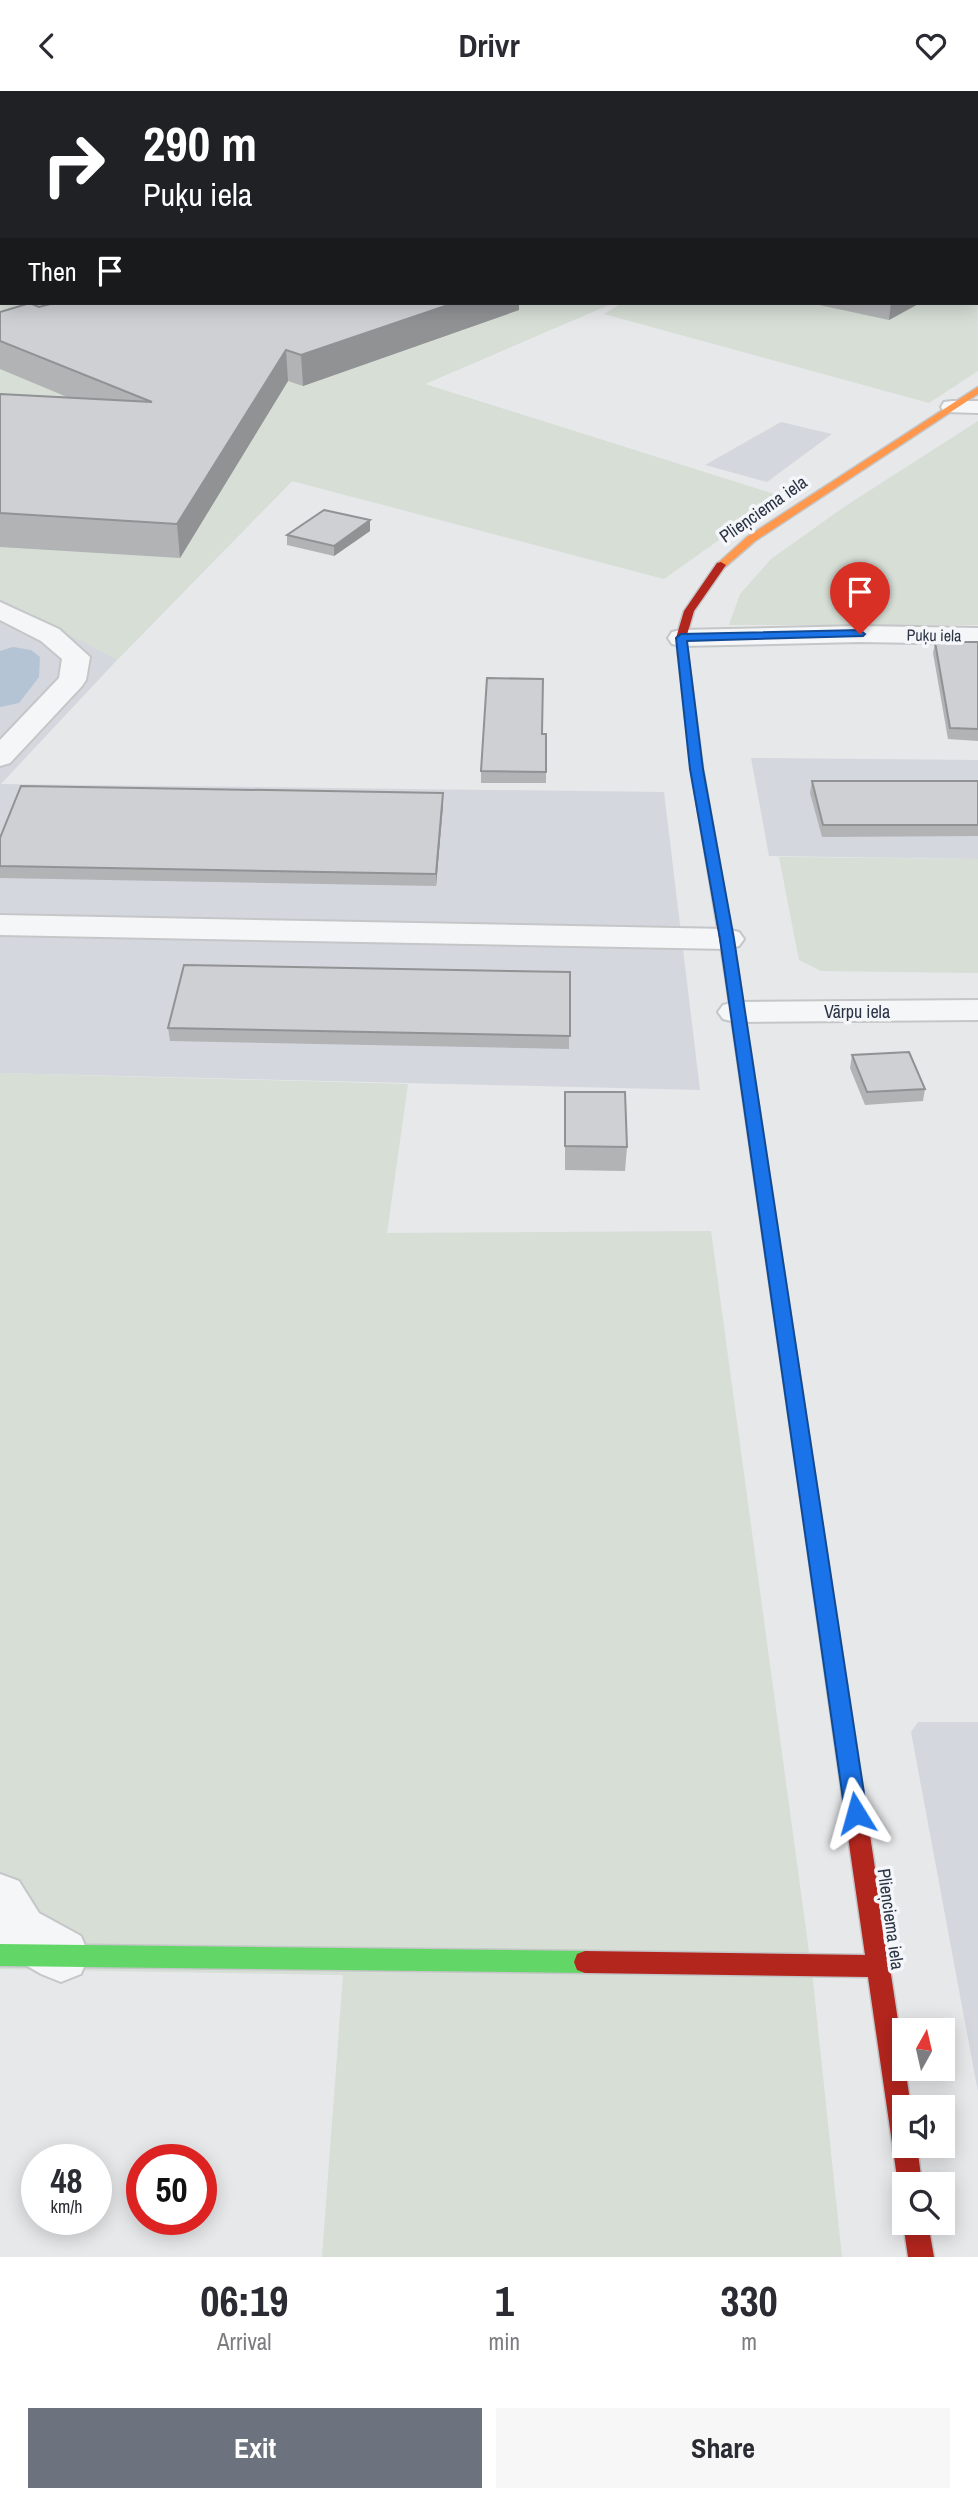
<!DOCTYPE html>
<html lang="en">
<head>
<meta charset="utf-8">
<style>
	:root { --surface:#fff; --page:#f7f7f7; --text:#2b2b33; --muted:#7c7c81; --accent:#6c737f }
	body { margin:0; font-family:"Archivo Narrow",sans-serif; background:var(--page); color:var(--text); height:100vh; display:flex; flex-direction:column; font-size:26px; white-space:nowrap }
	* { box-sizing:border-box; margin:0 }
	p { font-size:23px; color:var(--muted) }
	.icon { flex:none; width:38px; height:38px; fill:none; stroke:currentColor; stroke-width:2; stroke-linecap:round; stroke-linejoin:round }
	.map { position:relative; height:2166px; overflow:hidden }
	.drawer { display:flex; flex-direction:column; background:var(--surface); flex:1 }
	.drawer>* { flex:none }
	.top-card { position:absolute; left:0px; top:0px; width:978px; height:214px; box-shadow:0 4px 18px #0003; background:#202124; color:#fff; overflow:hidden }
	.needle { width:46px; rotate:8deg }
	.controls { position:absolute; left:892px; top:1927px; display:grid; gap:14px }
	.controls a { display:grid; place-items:center; width:63px; height:63px; border-radius:0px; background:var(--surface); box-shadow:0 4px 18px #0003; font-size:35px }
	.speed { position:absolute; left:21px; top:2053px; display:flex; gap:14px; font-size:35px; font-weight:700; text-align:center }
	.speed>* { display:grid; place-content:center; width:91px; height:91px; border-radius:50%; background:var(--surface); box-shadow:0 4px 18px #0003; line-height:1 }
	.speed small { font-size:18px; font-weight:400 }
	.speed .limit { border:10px solid #d22; background:#fff; color:#111 }
	.pin { position:absolute; display:grid; place-items:center; width:60px; height:60px; color:#fff; margin:-72px -30px; border-radius:50% 50% 50% 0; rotate:-45deg; box-shadow:0 0 7px #0007 }
	.pin .icon { rotate:45deg }
	.me { position:absolute; width:77px; margin:-38px; rotate:352deg; stroke-linejoin:round; filter:drop-shadow(0 0 5px #0008) }
	.turn { display:flex; align-items:center; gap:24px; height:147px; padding:0 28px; font-size:32px }
	.turn .icon { width:91px; height:91px; stroke-width:2.5 }
	.turn b { display:block; font-size:49px; line-height:60px }
	.then { display:flex; align-items:center; height:66px; padding:0 28px; background:#0003; gap:14px; font-size:26px }
	.eta { display:flex; justify-content:space-evenly; align-items:center; height:119px; text-align:center }
	.eta b { font-size:42px; font-weight:800; line-height:49px }
	.button { display:flex; gap:14px; margin-top:auto; padding:14px 28px }
	.button a { flex:1; height:80px; border-radius:0px; background:var(--accent); color:#fff; font-size:28px; font-weight:800; line-height:80px; text-align:center }
	.button a+a { background:var(--page); color:var(--text) }
	header { display:flex; justify-content:space-between; align-items:center; height:91px; padding:0 28px; background:var(--surface); font-size:32px; font-weight:800 }
	.map>svg:first-child { display:block }
	.built { fill:#d4d7dd }
	.green { fill:#d6ded6 }
	.water { fill:#b4c4d5 }
	.lines { fill:none; stroke-linecap:round; stroke-linejoin:round }
	.street-casing { stroke:#c4c6c8; stroke-width:4 }
	.fast-casing { stroke:#c4c6c8; stroke-width:3 }
	.slow-casing { stroke:#c4c6c8; stroke-width:3 }
	.jam-casing { stroke:#c4c6c8; stroke-width:3 }
	.street { fill:#f5f6f7; fill-rule:evenodd }
	.fast { fill:#63d668; fill-rule:evenodd }
	.slow { fill:#ff974d; fill-rule:evenodd }
	.jam { fill:#b3261e; fill-rule:evenodd }
	.wall { fill:#b1b3b5 }
	.shaded-wall { fill:#909294 }
	.building { fill:#ced0d3; stroke:#909294; stroke-width:2 }
	.route { fill:#1a73e8; stroke:#114b97; stroke-width:2 }
	.labels { text-anchor:middle; dominant-baseline:central; stroke-width:7; stroke-linejoin:round; paint-order:stroke }
	.far-street-label { font-size:16px; fill:#2b3445; stroke:#f4f6f9 }
	.street-label { font-size:18px; fill:#2b3445; stroke:#f4f6f9 }
</style>
</head>
<body>
<header><svg class="icon" aria-label="back" viewBox="0 0 24 24"><path d="M15 5l-7 7 7 7"/></svg>Drivr<svg class="icon" aria-label="heart" viewBox="0 0 24 24"><path d="M12 20l-8-8c-3-5 5-10 8-4 3-6 11-1 8 4z"/></svg></header>
<div class="map">
<svg width="978" height="2166" viewBox="0 0 978 2166">
	<rect width="100%" height="100%" fill="#e6e8ea"/>
	<g class="built">
		<polygon points="0,211 613,212 424,293 292,390 117,569 1,693 664,701 700,999 0,982"/>
		<polygon points="781,331 832,343 767,391 705,374"/>
		<polygon points="751,667 978,669 978,768 769,765"/>
		<polygon points="918,1631 978,1631 978,2001 911,1641"/>
	</g>
	<g class="green">
		<polygon points="977,121 978,280 929,312 604,223 622,212 976,212"/>
		<polygon points="0,212 613,212 425,293 781,405 664,488 292,390 117,569 0,508"/>
		<polygon points="978,330 978,534 729,534 740,503 771,468 844,416"/>
		<polygon points="779,766 978,768 978,882 821,880 799,869"/>
		<polygon points="0,982 408,993 387,1142 711,1140 813,1890 842,2166 322,2166 343,1884 0,1878"/>
	</g>
	<polygon class="water" points="13,556 31,559 40,566 39,586 19,612 0,616 0,560"/>
	<g class="lines">
		<defs>
			<g id="street">
				<polygon points="952,310 978,310 978,322 944,321 941,316 944,311"/>
				<polygon points="0,511 59,538 90,566 86,589 82,595 10,672 0,675 0,649 59,587 62,568 41,550 0,529"/>
				<polygon points="860,535 978,537 978,553 860,551 681,555 672,553 668,547 672,541 681,539"/>
				<polygon points="0,824 727,838 739,841 744,848 739,855 727,858 0,844"/>
				<polygon points="978,909 978,929 735,931 723,928 718,921 723,914 735,911"/>
				<polygon points="0,1783 19,1790 39,1822 81,1845 89,1864 81,1883 61,1891 41,1883 0,1859"/>
			</g>
			<g id="fast">
				<polygon points="809,1398 816,1400 818,1405 865,1711 862,1718 854,1721 846,1718 843,1711 800,1405 802,1400"/>
				<polygon points="0,1853 585,1860 593,1863 596,1871 593,1879 585,1882 0,1875"/>
			</g>
			<g id="slow">
				<polygon points="978,296 978,303 755,450 725,476 716,474 747,446"/>
				<polygon points="731,873 738,877 818,1405 816,1410 809,1412 802,1410 800,1405 724,877"/>
			</g>
			<g id="jam">
				<rect x="0" y="34" width="2" height="4"/>
				<polygon points="721,471 726,474 694,520 686,547 703,678 738,877 731,881 724,877 691,678 676,547 684,520 717,472"/>
				<polygon points="854,1701 862,1704 865,1711 911,2016 905,2016 905,2054 917,2054 922,2093 905,2093 905,2103 901,2102 898,2093 868,1886 585,1882 577,1879 574,1871 577,1863 585,1860 865,1864 843,1711 846,1704"/>
				<polygon points="905,2129 905,2132 928,2132 934,2166 908,2166 903,2132"/>
			</g>
		</defs>
		<use href="#street" class="street-casing"/>
		<use href="#fast" class="fast-casing"/>
		<use href="#slow" class="slow-casing"/>
		<use href="#jam" class="jam-casing"/>
		<use href="#street" class="street"/>
		<use href="#fast" class="fast"/>
		<use href="#slow" class="slow"/>
		<use href="#jam" class="jam"/>
	</g>
	<g class="wall">
		<polygon points="80,0 336,0 326,2 85,2"/>
		<polygon points="594,0 621,0 596,1"/>
		<polygon points="54,212 519,212 519,219 303,295 288,290 180,467 0,456 0,303 67,306 0,278 0,221 39,216"/>
		<polygon points="810,212 920,212 889,229"/>
		<polygon points="370,429 370,440 334,465 287,454 287,444"/>
		<polygon points="935,551 978,551 978,650 948,648 933,562"/>
		<polygon points="542,643 546,643 546,692 481,692 481,680"/>
		<polygon points="812,690 978,690 978,745 822,746 810,702"/>
		<polygon points="443,702 443,714 436,795 0,787 0,747"/>
		<polygon points="570,881 569,958 170,950 168,937"/>
		<polygon points="852,964 925,998 923,1010 865,1014 850,977"/>
		<polygon points="565,1001 627,1056 625,1080 565,1079"/>
	</g>
	<g class="shaded-wall">
		<polygon points="0,0 65,0 54,2 2,2 2,10 0,11"/>
		<polygon points="296,0 336,0 326,2 296,2"/>
		<polygon points="978,154 978,179 976,180 976,155"/>
		<polygon points="454,212 519,212 519,219 303,295 301,264"/>
		<polygon points="891,212 920,212 889,229"/>
		<polygon points="286,259 288,290 180,467 177,433"/>
		<polygon points="370,429 370,440 334,465 334,455"/>
		<polygon points="443,702 443,714 436,795 436,783"/>
	</g>
	<g class="building">
		<polygon points="976,15 978,15 978,154 976,155"/>
		<polygon points="30,212 39,216 54,212 454,212 301,264 286,259 177,433 0,422 0,303 152,311 0,250 0,221"/>
		<polygon points="324,419 370,429 334,455 287,444"/>
		<polygon points="935,551 978,551 978,638 950,637"/>
		<polygon points="487,587 543,588 542,643 546,643 546,681 481,680"/>
		<polygon points="812,690 978,690 978,734 823,734"/>
		<polygon points="21,695 443,702 436,783 0,775 0,747"/>
		<polygon points="184,874 570,881 570,945 168,937"/>
		<polygon points="909,961 925,998 867,1001 852,964"/>
		<polygon points="565,1001 625,1001 627,1056 565,1055"/>
	</g>
	<polygon class="route" points="860,539 865,543 863,545 687,550 703,678 734,848 867,1722 864,1729 856,1732 848,1729 845,1722 720,848 690,678 676,547 681,543"/>
	<g class="labels">
		<g class="far-street-label">
			<text transform="translate(934 544) rotate(1)">Puķu iela</text>
		</g>
		<g class="street-label">
			<text transform="translate(763 418) rotate(-35)">Plieņciema iela</text>
			<text x="857" y="920">Vārpu iela</text>
			<text transform="translate(891 1828) rotate(82)">Plieņciema iela</text>
		</g>
	</g>
</svg>
<div class="controls">
<a><svg class="needle" viewBox="-14 -14 28 28"><path d="M0-13l5 13h-10z" fill="#e53935"/><path d="M0 13l5-13h-10z" fill="#7c7c81"/></svg></a>
<a><svg class="icon" aria-label="sound" viewBox="0 0 24 24"><path d="M4 9h4l5-4v14l-5-4H4zM17 9q2 3 0 6"/></svg></a>
<a><svg class="icon" aria-label="search" viewBox="0 0 24 24"><circle cx="10" cy="10" r="6"/><path d="M15 15l6 6"/></svg></a>
</div>
<div class="speed"><div>48<small>km/h</small></div><div class="limit">50</div></div>
<div class="pin" style="left:860px;top:543px;background:#d93025"><svg class="icon" aria-label="arrive" viewBox="0 0 24 24"><path d="M6 21V4h12l-3 4 3 4H6"/></svg></div>
<svg class="me" style="left:856px;top:1722px" viewBox="-20 -20 40 40"><path d="M0-17L14 15 0 8-14 15z" fill="#1a73e8" stroke="#fff" stroke-width="4"/></svg>
<div class="top-card">
<div class="turn"><svg class="icon" aria-label="right" viewBox="0 0 24 24"><path d="M7 20v-9h11M14 6l5 5-5 5"/></svg><div><b>290 m</b>Puķu iela</div></div>
<div class="then">Then<svg class="icon" aria-label="arrive" viewBox="0 0 24 24"><path d="M6 21V4h12l-3 4 3 4H6"/></svg></div>
</div>
</div>
<section class="drawer">
<div class="eta">
<div><b>06:19</b><p>Arrival</p></div>
<div><b>1</b><p>min</p></div>
<div><b>330</b><p>m</p></div>
</div>
<div class="button"><a>Exit</a><a>Share</a></div>
</section>
</body>
</html>
